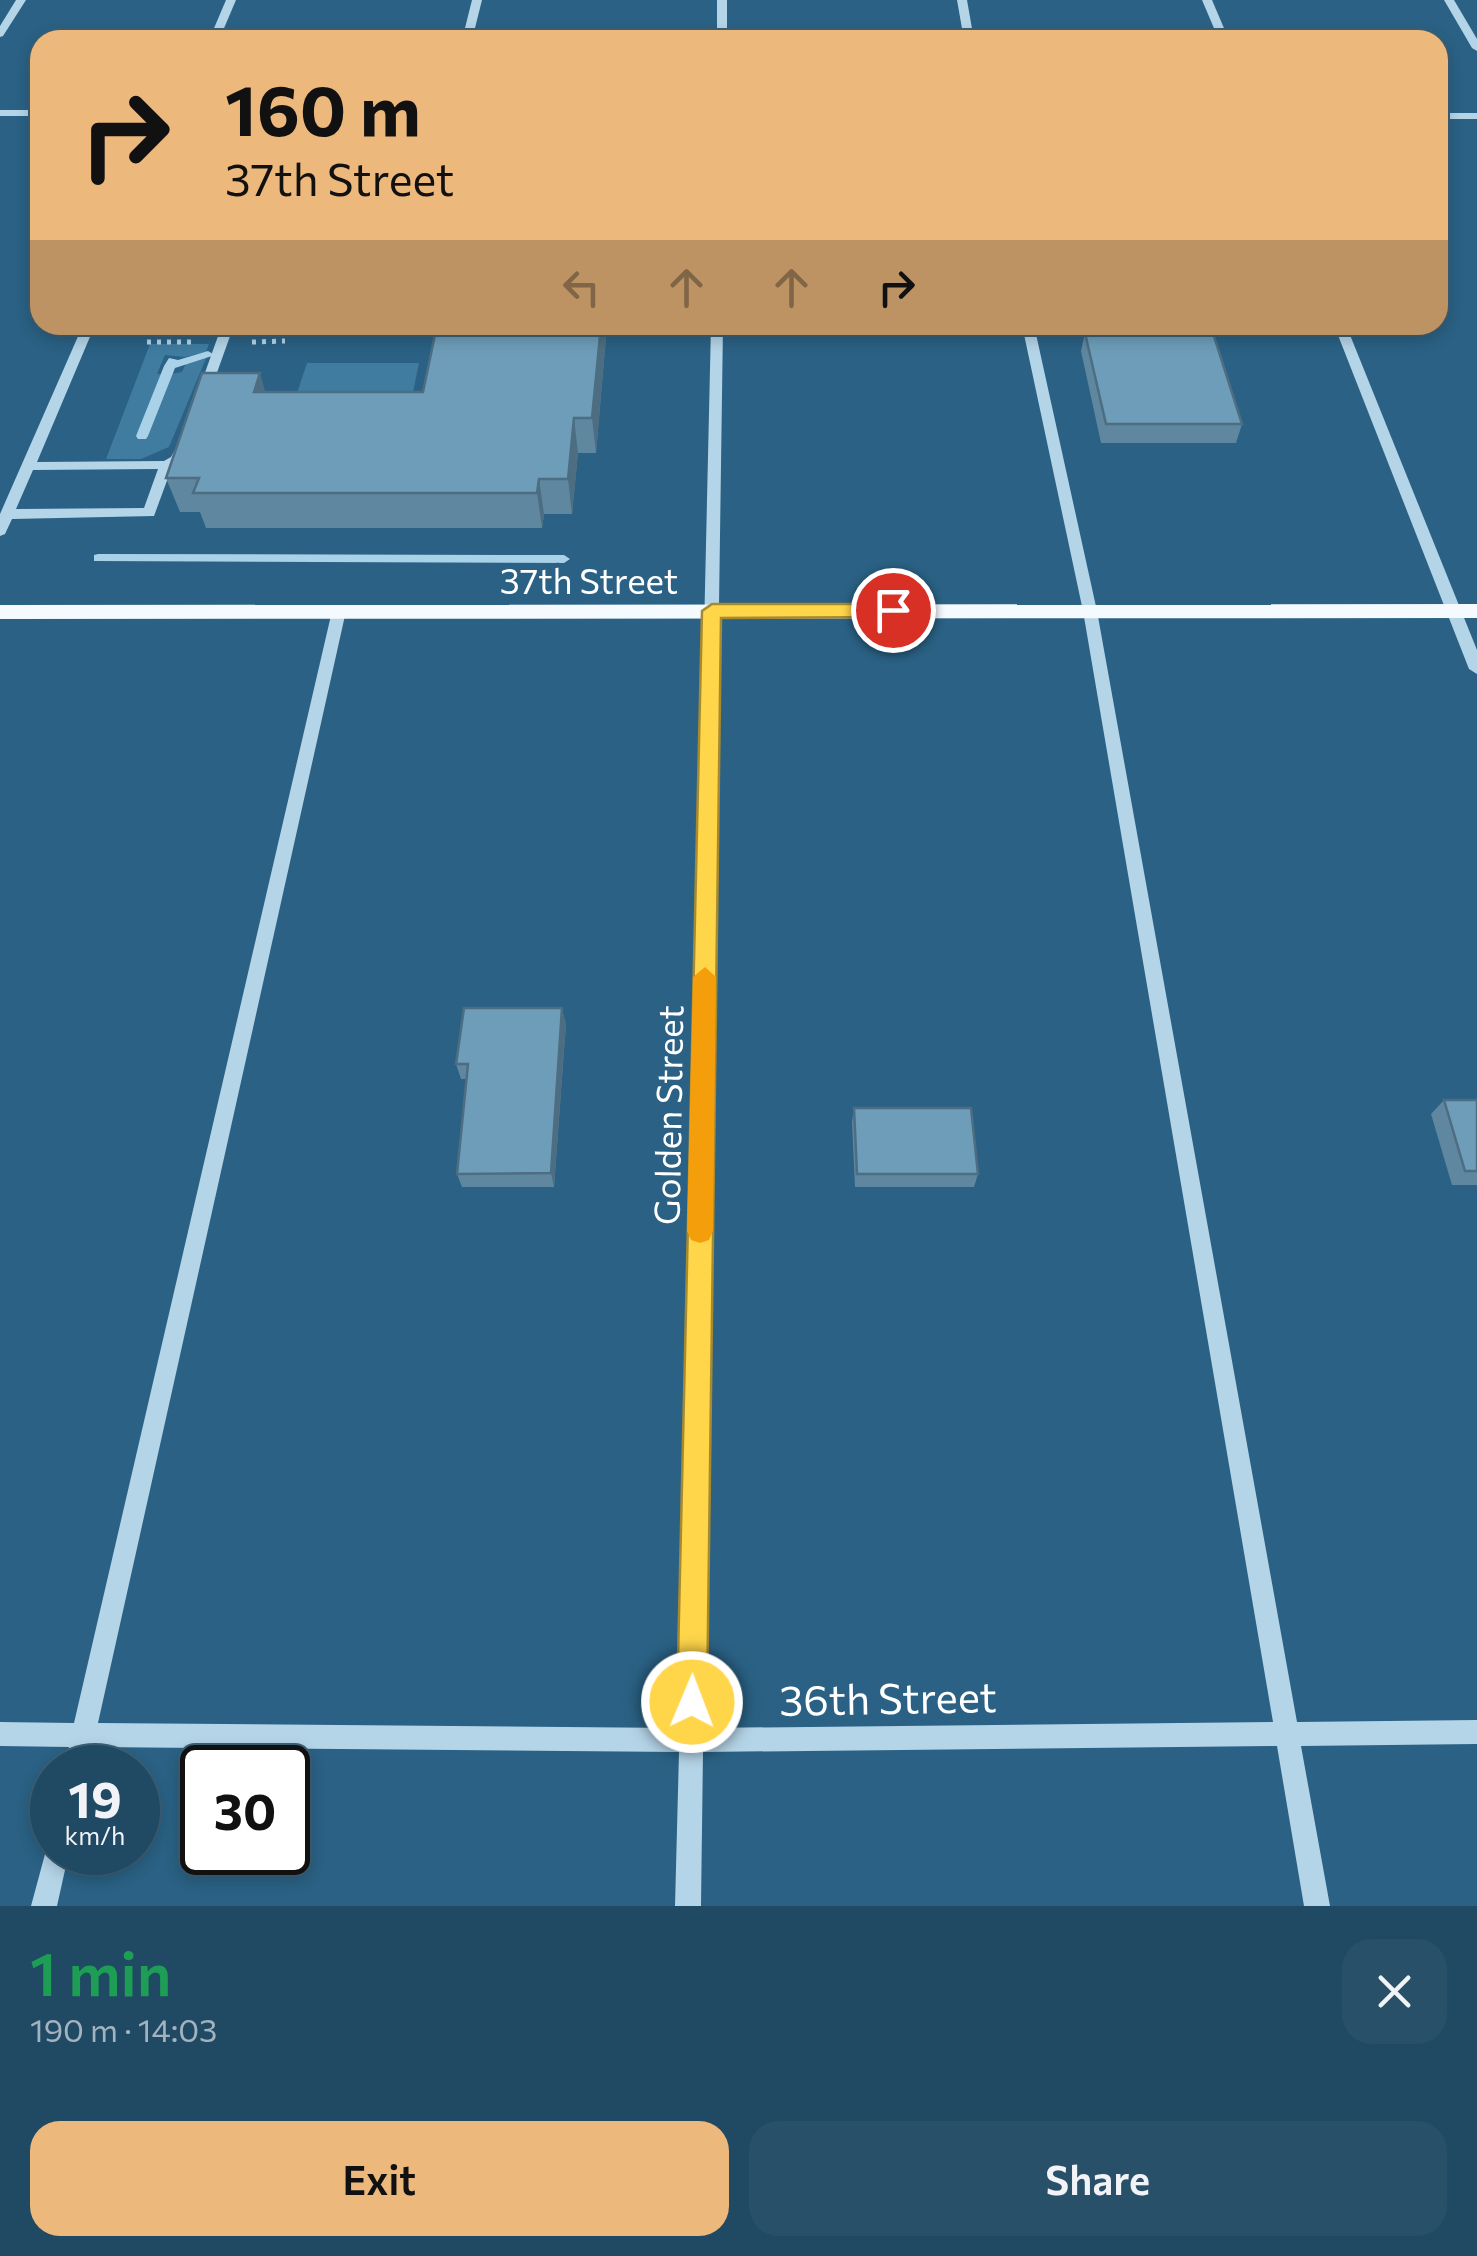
<!DOCTYPE html>
<html lang="en">
<head>
<meta charset="utf-8">
<style>
	:root { --surface:#204963; --page:#285069; --text:#f1f3f6; --muted:#a2b2be; --line:#3d6178; --accent:#edb87c }
	body { margin:0; font-family:Commissioner,sans-serif; background:var(--page); color:var(--text); height:100vh; display:flex; flex-direction:column; font-size:38px; white-space:nowrap }
	* { box-sizing:border-box; margin:0 }
	p { font-size:32px; color:var(--muted) }
	.icon { flex:none; width:55px; height:55px; fill:none; stroke:currentColor; stroke-width:2; stroke-linecap:round; stroke-linejoin:round }
	.map { position:relative; height:1906px; overflow:hidden }
	.sheet { display:flex; flex-direction:column; background:var(--surface); flex:1 }
	.sheet>* { flex:none }
	.guide { position:absolute; left:30px; top:30px; width:1418px; height:305px; border-radius:30px; box-shadow:0 5px 15px #0003,0 0 0 2px var(--line); background:#edb87c; color:#111; overflow:hidden }
	.speed { position:absolute; left:30px; top:1745px; display:flex; gap:20px; font-size:50px; font-weight:700; text-align:center }
	.speed>* { display:grid; place-content:center; width:130px; height:130px; border-radius:50%; background:var(--surface); box-shadow:0 5px 15px #0003,0 0 0 2px var(--line); line-height:1 }
	.speed small { font-size:25px; font-weight:400 }
	.speed .limit { border:5px solid #111; border-radius:15px; background:#fff; color:#111 }
	.pin { position:absolute; display:grid; place-items:center; width:85px; height:85px; color:#fff; margin:-42px; border:5px solid #fff; border-radius:50%; box-shadow:0 2px 10px #0007 }
	.me { position:absolute; width:110px; margin:-55px; rotate:1deg; stroke-linejoin:round; filter:drop-shadow(0 0 8px #0008) }
	.turn { display:flex; align-items:center; gap:35px; height:210px; padding:0 30px; font-size:45px }
	.turn .icon { width:130px; height:130px; stroke-width:2.5 }
	.turn b { display:block; font-size:70px; line-height:85px }
	.lanes { display:flex; align-items:center; height:95px; padding:0 30px; background:#0003; justify-content:center; gap:50px; direction:ltr }
	.lanes .off { opacity:.35 }
	.round { display:grid; place-items:center; flex:none; width:105px; height:105px; border-radius:30px; background:var(--page) }
	.headline { display:flex; align-items:center; justify-content:space-between; height:170px; padding:0 30px }
	h1 { font-size:60px; font-weight:600; line-height:75px; color:#1e9e55 }
	.button { display:flex; gap:20px; margin-top:auto; padding:20px 30px }
	.button a { flex:1; height:115px; border-radius:30px; background:var(--accent); color:#111; font-size:40px; font-weight:600; line-height:115px; text-align:center }
	.button a+a { background:var(--page); color:var(--text) }
	.map>svg:first-child { display:block }
	.green { fill:#3f7ca0 }
	.lines { fill:none; stroke-linecap:round; stroke-linejoin:round }
	.stream { fill:#a9d1e7; fill-rule:evenodd }
	.path { stroke:#b4d4e7; stroke-width:5; stroke-dasharray:4 6; stroke-linecap:butt }
	.minor { fill:#b4d4e7; fill-rule:evenodd }
	.major { fill:#f5fafe; fill-rule:evenodd }
	.wall { fill:#5f879f }
	.shaded-wall { fill:#4d6e82 }
	.building { fill:#6e9db9; stroke:#4d6e82; stroke-width:2.5 }
	.route { fill:#ffd54a; stroke:#a68a30; stroke-width:2.5 }
	.slow { fill:#f59e0b }
	.labels { text-anchor:middle; dominant-baseline:central; stroke-width:10; stroke-linejoin:round; paint-order:stroke }
	.street-label { font-size:35px; fill:#fff; stroke:#2a6184 }
	.near-street-label { font-size:42px; fill:#fff; stroke:#2a6184 }
</style>
</head>
<body>
<div class="map">
<svg width="1477" height="1906" viewBox="0 0 1477 1906">
	<rect width="100%" height="100%" fill="#2a6184"/>
	<g class="green">
		<polygon points="150,344 209,344 206,352 185,357 165,355 157,374 164,374 139,439 145,437 170,374 182,372 187,361 207,356 169,447 141,459 106,459"/>
		<polygon points="307,363 419,363 409,412 291,411"/>
	</g>
	<g class="lines">
		<g class="stream">
			<polygon points="208,351 213,354 212,356 175,368 148,436 146,439 138,439 136,436 164,366 169,358 178,360"/>
			<polygon points="98,554 564,555 570,559 564,563 94,561 94,555"/>
		</g>
		<g class="path">
			<polyline points="147,342 193,342"/>
			<polyline points="252,342 285,341"/>
		</g>
		<g class="minor">
			<polygon points="16,0 26,0 3,36 0,37 0,26"/>
			<polygon points="226,0 236,0 219,40 209,40"/>
			<polygon points="472,0 482,0 472,40 462,40"/>
			<rect x="717" y="0" width="10" height="40"/>
			<polygon points="957,0 967,0 974,40 964,40"/>
			<polygon points="1202,0 1212,0 1229,40 1219,40"/>
			<polygon points="1444,0 1454,0 1477,39 1477,51 1472,48"/>
			<rect x="0" y="110" width="40" height="6"/>
			<rect x="1438" y="113" width="39" height="6"/>
			<path d="M83 325H95L37 462 164 461 171 457 178 444 183 443 190 447 181 463 172 467 154 516 12 519 5 534 0 536V514ZM158 469 144 508 16 509 33 470Z"/>
			<polygon points="222,325 234,325 209,395 203,399 198,398 197,395"/>
			<polygon points="711,325 723,325 703,1728 1273,1722 1083,611 1022,325 1034,325 1097,611 1297,1722 1477,1720 1477,1744 1301,1746 1330,1906 1304,1906 1277,1746 703,1752 701,1906 675,1906 679,1752 93,1747 88,1768 64,1768 69,1747 0,1746 0,1722 74,1723 332,611 339,606 346,611 98,1723 679,1728"/>
			<polygon points="1334,325 1346,325 1477,650 1477,674 1469,669"/>
			<polygon points="52,1841 52,1852 69,1852 57,1906 31,1906 48,1843"/>
		</g>
		<polygon class="major" points="1477,604 1477,618 0,619 0,605"/>
	</g>
	<g class="wall">
		<polygon points="607,325 596,453 578,453 572,514 544,514 542,528 206,528 200,512 180,512 166,478 265,392 423,392"/>
		<polygon points="1085,333 1242,424 1236,443 1101,443 1081,351"/>
		<polygon points="566,1023 554,1187 462,1187 457,1174 467,1079 461,1079 456,1064"/>
		<polygon points="1444,1100 1477,1100 1477,1185 1452,1185 1431,1114"/>
		<polygon points="854,1108 978,1174 974,1187 855,1187 852,1122"/>
	</g>
	<g class="shaded-wall">
		<polygon points="601,325 607,325 596,453 592,418"/>
		<polygon points="260,373 270,408 254,392"/>
		<polygon points="574,418 578,453 572,514 568,479"/>
		<polygon points="539,479 544,514 542,528 537,493"/>
		<polygon points="562,1008 566,1023 554,1187 551,1173"/>
	</g>
	<g class="building">
		<polygon points="437,325 601,325 592,418 574,418 568,479 539,479 537,493 193,493 199,478 166,478 202,373 260,373 254,392 423,392"/>
		<polygon points="1085,333 1213,333 1242,424 1106,424"/>
		<polygon points="464,1008 562,1008 551,1173 457,1174 468,1064 456,1064"/>
		<polygon points="1444,1100 1477,1100 1477,1171 1465,1171"/>
		<polygon points="854,1108 971,1108 978,1174 857,1174"/>
	</g>
	<polygon class="route" points="712,604 893,604 902,610 893,617 721,618 707,1702 703,1713 692,1717 681,1713 677,1702 702,611"/>
	<polygon class="slow" points="705,967 716,977 713,1231 709,1240 700,1243 691,1240 687,1231 693,977"/>
	<g class="labels">
		<g class="street-label">
			<text x="589" y="579">37th Street</text>
			<text transform="translate(667 1115) rotate(-89)">Golden Street</text>
		</g>
		<g class="near-street-label">
			<text transform="translate(888 1697) rotate(-1)">36th Street</text>
		</g>
	</g>
</svg>
<div class="speed"><div>19<small>km/h</small></div><div class="limit">30</div></div>
<div class="pin" style="left:893px;top:610px;background:#d93025"><svg class="icon" aria-label="arrive" viewBox="0 0 24 24"><path d="M6 21V4h12l-3 4 3 4H6"/></svg></div>
<svg class="me" style="left:692px;top:1702px" viewBox="-20 -20 40 40"><circle r="17" fill="#ffd54a" stroke="#fff" stroke-width="3"/><path d="M0-11L8 9 0 5-8 9z" fill="#fff"/></svg>
<div class="guide">
<div class="turn"><svg class="icon" aria-label="right" viewBox="0 0 24 24"><path d="M7 20v-9h11M14 6l5 5-5 5"/></svg><div><b>160 m</b>37th Street</div></div>
<div class="lanes"><svg class="icon off" aria-label="left" viewBox="0 0 24 24"><path d="M17 20v-9H6M10 6l-5 5 5 5"/></svg><svg class="icon off" aria-label="ahead" viewBox="0 0 24 24"><path d="M12 20V5M6 11l6-6 6 6"/></svg><svg class="icon off" aria-label="ahead" viewBox="0 0 24 24"><path d="M12 20V5M6 11l6-6 6 6"/></svg><svg class="icon" aria-label="right" viewBox="0 0 24 24"><path d="M7 20v-9h11M14 6l5 5-5 5"/></svg></div>
</div>
</div>
<section class="sheet">
<div class="headline"><div><h1>1 min</h1><p>190 m · 14:03</p></div><a class="round"><svg class="icon" aria-label="close" viewBox="0 0 24 24"><path d="M6 6l12 12M18 6L6 18"/></svg></a></div>
<div class="button"><a>Exit</a><a>Share</a></div>
</section>
</body>
</html>
